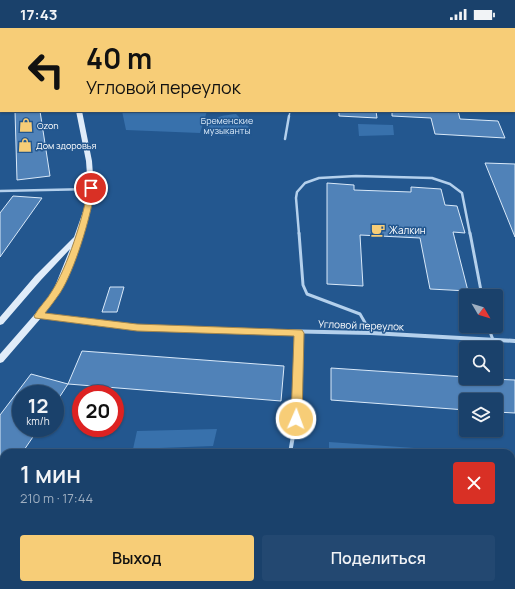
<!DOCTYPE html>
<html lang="ru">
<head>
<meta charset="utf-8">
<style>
	:root { --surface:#1a416b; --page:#234871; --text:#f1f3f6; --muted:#9fafc1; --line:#385a7e; --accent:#f7cd77 }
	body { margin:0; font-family:Manrope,sans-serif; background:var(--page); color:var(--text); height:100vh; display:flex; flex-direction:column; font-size:15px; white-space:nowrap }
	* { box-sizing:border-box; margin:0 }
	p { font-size:13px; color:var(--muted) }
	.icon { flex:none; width:22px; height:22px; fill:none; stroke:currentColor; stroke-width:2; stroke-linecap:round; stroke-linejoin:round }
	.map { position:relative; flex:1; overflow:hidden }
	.details { position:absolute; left:0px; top:421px; width:515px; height:140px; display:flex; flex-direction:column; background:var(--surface); border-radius:12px 12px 0 0; box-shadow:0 1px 3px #0004,0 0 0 1px var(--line) }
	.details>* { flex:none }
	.banner { position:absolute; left:0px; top:0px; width:515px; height:84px; box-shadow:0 1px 3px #0004,0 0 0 1px var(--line); background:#f7cd77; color:#111; overflow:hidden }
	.needle { width:26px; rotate:128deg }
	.fabs { position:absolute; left:459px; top:261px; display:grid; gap:8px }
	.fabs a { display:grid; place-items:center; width:44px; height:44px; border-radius:4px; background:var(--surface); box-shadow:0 1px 3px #0004,0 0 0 1px var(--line); font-size:20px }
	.speed { position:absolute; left:12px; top:357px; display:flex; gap:8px; font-size:20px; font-weight:700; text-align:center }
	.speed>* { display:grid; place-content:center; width:52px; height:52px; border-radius:50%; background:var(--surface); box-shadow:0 1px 3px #0004,0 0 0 1px var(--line); line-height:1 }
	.speed small { font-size:10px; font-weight:400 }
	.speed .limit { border:6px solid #d22; background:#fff; color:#111 }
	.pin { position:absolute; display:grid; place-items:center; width:34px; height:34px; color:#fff; margin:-17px; border:2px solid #fff; border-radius:50%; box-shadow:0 1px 4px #0007 }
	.me { position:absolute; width:44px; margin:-22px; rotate:2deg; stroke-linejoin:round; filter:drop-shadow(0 0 3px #0008) }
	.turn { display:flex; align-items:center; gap:14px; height:84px; padding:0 20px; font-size:18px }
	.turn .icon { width:52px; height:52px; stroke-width:2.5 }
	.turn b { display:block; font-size:28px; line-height:34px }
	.round { display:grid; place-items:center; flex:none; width:42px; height:42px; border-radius:4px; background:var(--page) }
	.headline { display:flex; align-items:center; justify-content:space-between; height:68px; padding:0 20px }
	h1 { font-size:24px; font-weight:600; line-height:30px }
	.button { display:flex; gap:8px; margin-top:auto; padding:8px 20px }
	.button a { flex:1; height:46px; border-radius:4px; background:var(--accent); color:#111; font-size:16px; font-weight:600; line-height:46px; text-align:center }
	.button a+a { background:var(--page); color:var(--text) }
	.status { display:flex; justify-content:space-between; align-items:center; height:28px; padding:0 20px; background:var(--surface); direction:ltr }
	.status svg { height:11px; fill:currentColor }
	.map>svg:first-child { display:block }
	.green { fill:#3871ac }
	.building { fill:#5082b8; stroke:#d9e9f9 }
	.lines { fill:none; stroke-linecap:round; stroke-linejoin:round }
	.service-far3 { stroke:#b4d0ec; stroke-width:1.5 }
	.service-far2 { stroke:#b4d0ec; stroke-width:2.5 }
	.service-far1 { stroke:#b4d0ec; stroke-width:3 }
	.service { stroke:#b4d0ec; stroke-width:4 }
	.minor { stroke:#b4d0ec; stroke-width:4 }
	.secondary { fill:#e0ecf9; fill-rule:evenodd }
	.route { fill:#f7cd77; stroke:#a1854d }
	.labels { text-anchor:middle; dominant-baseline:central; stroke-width:3; stroke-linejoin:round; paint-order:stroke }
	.far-park-label { font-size:9px; fill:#d9e9f9; stroke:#23578f }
	.far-poi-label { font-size:9px; fill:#fff; stroke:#23578f; text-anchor:start }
	.poi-label { font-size:10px; fill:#fff; stroke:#23578f; text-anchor:start }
	.street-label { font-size:10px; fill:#fff; stroke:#23578f }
</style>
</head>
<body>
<div class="status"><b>17:43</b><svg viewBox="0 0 49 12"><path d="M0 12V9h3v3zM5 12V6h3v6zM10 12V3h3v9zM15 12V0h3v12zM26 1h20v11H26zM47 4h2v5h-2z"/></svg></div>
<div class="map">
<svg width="515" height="561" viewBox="0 0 515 561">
	<rect width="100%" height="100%" fill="#23578f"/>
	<g class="green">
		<polygon points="122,83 207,83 200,105 126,102"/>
		<path d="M236 86 249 99 234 108 203 106C212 89 217 88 236 86Z"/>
		<polygon points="358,96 393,97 394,107 359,108"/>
		<polygon points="217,401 213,418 133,421 137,403"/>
		<polygon points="329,414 457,423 457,425 329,425"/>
	</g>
	<g class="building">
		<polygon points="424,0 466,0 469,1 421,1"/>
		<polygon points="15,83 40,83 50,148 17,152"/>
		<polygon points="339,83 376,83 377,90 339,88"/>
		<polygon points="392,83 458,83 460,91 498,93 505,110 435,106 431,90 392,88"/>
		<polygon points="485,135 515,136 515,209"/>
		<polygon points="327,155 354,157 354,162 411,164 411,159 441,161 445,177 457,178 465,205 453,204 468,263 430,261 420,210 360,207 363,258 327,256"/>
		<polygon points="13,168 42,170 0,229 0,185"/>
		<polygon points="110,259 124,259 117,284 102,284"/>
		<polygon points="82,323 284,338 281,373 68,356"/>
		<polygon points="331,340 466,349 466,350 515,352 515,385 496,384 496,372 466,372 466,382 331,372"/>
		<polygon points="31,346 68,356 55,376 55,366 21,366 21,400 39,400 22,425 4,425 4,452 0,458 0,387"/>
		<polygon points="162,557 189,557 211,558 210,561 162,561"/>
	</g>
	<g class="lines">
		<g class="service-far3">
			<polyline points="476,1 478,0"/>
			<polyline points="514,58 515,61"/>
			<polyline points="289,89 290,83"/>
		</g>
		<g class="service-far2">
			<polyline points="285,111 289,88"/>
			<polyline points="0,163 91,161"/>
			<polyline points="299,206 296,170 297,164 305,155 319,150 356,148 432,150 450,156 462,165 470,206"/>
		</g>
		<g class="service-far1">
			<polyline points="299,205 303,257 307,266 360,286 371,305"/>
			<polyline points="470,205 482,268"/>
			<polyline points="488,298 493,312"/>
			<polyline points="297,360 299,305"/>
		</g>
		<g class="service">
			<polyline points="290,425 296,391 297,359"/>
			<polyline points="270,557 270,561"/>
		</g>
		<polyline class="minor" points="38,288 137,300 371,305 515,313"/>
		<g class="secondary">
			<rect x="65" y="0" width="4" height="1"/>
			<polygon points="76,83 82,83 92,133 94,161 92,175 74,233 60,264 41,290 3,334 0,335 0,326 35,286 53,263 70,221 41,252 3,296 0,297 0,289 35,248 74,209 86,175 88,161 86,133"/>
		</g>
	</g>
	<path class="route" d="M91 158 95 160C91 188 75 242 60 265 55 272 50 279 45 285L137 296 302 302 304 305 302 391 300 394 296 395 292 394 291 391 294 308 137 303 35 290 34 288C39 279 47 272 52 263 67 240 84 188 88 160Z"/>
	<defs>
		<symbol id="shop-bare" viewBox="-9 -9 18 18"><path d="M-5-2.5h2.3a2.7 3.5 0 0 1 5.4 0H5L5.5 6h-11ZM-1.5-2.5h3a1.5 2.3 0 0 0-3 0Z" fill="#f7cd77" stroke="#23578f" stroke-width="2.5" paint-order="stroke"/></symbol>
		<symbol id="cafe-bare" viewBox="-9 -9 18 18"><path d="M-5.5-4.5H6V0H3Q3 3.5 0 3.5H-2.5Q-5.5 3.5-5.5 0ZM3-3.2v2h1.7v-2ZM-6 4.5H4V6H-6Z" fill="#f7cd77" stroke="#23578f" stroke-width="2.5" paint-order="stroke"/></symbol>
	</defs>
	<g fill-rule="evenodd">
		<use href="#shop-bare" x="16" y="87" width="20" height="20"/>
		<use href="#shop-bare" x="15" y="107" width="20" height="20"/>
		<use href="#cafe-bare" x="368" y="192" width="20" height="20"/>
	</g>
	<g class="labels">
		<g class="far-park-label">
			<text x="227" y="92">Бременские<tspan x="227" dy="10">музыканты</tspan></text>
		</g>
		<g class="far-poi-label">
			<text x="37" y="97">Ozon</text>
			<text x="36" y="117">Дом здоровья</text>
		</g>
		<g class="poi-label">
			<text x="389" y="202">Жалкин</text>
		</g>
		<g class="street-label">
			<text transform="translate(361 297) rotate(2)">Угловой переулок</text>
		</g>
	</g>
</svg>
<div class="fabs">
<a><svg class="needle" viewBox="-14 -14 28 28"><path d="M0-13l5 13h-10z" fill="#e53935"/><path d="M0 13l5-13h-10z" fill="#9fafc1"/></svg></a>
<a><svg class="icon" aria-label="search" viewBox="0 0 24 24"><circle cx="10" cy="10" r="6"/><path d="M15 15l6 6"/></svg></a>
<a><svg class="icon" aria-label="layers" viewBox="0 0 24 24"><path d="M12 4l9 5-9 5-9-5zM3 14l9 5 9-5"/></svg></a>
</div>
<div class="speed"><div>12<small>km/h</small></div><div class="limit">20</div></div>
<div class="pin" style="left:91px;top:160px;background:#d93025"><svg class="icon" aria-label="arrive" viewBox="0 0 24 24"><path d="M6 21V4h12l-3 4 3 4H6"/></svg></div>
<svg class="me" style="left:296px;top:391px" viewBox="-20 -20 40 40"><circle r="17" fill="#f7cd77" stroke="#fff" stroke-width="3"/><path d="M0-11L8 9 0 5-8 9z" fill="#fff"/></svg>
<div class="banner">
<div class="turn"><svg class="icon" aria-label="left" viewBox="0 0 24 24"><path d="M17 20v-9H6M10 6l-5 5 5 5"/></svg><div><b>40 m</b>Угловой переулок</div></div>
</div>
<section class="details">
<div class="headline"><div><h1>1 мин</h1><p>210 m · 17:44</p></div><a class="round" style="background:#d93025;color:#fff"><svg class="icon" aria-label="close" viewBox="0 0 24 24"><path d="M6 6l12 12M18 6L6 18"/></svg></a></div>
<div class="button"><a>Выход</a><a>Поделиться</a></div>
</section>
</div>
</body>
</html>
